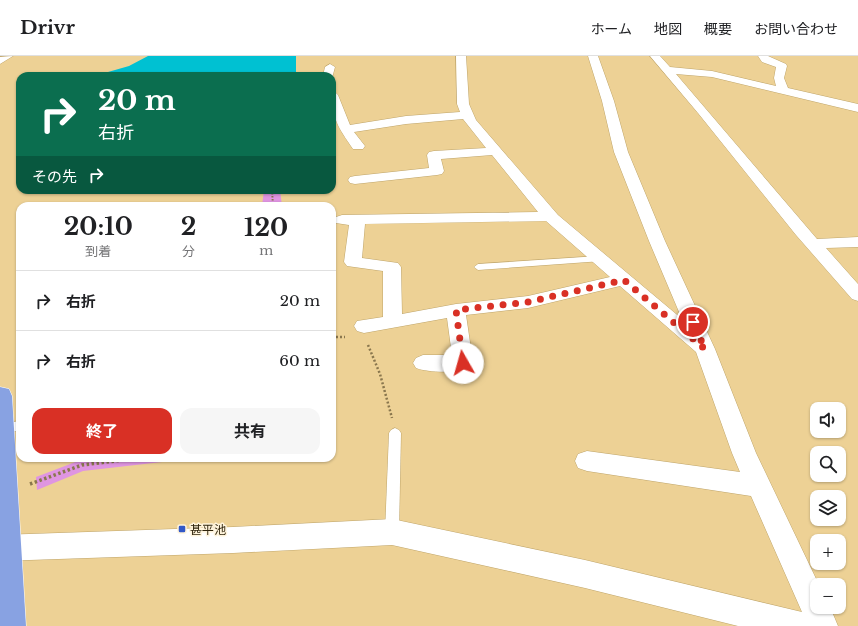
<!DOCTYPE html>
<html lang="ja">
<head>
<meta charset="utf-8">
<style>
	:root { --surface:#fff; --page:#f6f6f6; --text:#202124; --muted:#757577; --line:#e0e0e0; --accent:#d93025 }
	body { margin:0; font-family:"Libre Baskerville","Noto Sans JP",serif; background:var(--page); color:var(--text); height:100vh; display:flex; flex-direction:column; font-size:15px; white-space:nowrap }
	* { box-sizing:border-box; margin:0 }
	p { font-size:13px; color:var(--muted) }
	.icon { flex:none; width:22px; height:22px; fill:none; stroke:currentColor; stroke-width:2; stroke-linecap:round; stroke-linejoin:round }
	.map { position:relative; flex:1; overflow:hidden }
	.details { position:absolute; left:16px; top:146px; width:320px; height:260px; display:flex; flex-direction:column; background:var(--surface); border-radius:12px; box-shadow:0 1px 3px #0004 }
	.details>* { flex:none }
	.hud { position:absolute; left:16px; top:16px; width:320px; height:122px; border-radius:12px; box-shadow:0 1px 3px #0004; background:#0b6e4f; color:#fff; overflow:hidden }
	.tools { position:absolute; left:810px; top:346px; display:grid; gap:8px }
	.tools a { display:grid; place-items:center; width:36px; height:36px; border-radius:8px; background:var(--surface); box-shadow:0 1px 3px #0004; font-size:20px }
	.pin { position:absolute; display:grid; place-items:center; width:34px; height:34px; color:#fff; margin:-17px; border:2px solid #fff; border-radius:50%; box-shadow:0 1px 4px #0007 }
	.me { position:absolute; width:44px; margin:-22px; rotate:353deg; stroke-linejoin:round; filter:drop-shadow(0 0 3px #0008) }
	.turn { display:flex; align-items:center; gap:14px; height:84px; padding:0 16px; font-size:18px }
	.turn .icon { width:52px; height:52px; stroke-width:2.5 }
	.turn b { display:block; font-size:28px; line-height:34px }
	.then { display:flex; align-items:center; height:38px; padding:0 16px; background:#0003; gap:8px; font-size:15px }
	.eta { display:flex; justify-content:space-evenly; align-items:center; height:68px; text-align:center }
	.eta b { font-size:24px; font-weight:700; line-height:28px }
	.cta { display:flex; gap:8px; margin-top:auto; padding:8px 16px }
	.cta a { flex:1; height:46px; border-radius:12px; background:var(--accent); color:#fff; font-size:16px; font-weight:700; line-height:46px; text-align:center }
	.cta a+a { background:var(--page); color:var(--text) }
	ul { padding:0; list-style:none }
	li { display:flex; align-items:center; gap:12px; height:60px; padding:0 16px; border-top:1px solid var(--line) }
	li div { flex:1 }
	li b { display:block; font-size:15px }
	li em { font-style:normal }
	header { display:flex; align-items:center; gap:24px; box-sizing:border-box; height:56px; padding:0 20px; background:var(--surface); border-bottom:1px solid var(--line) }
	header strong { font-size:19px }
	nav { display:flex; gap:22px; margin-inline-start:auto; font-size:14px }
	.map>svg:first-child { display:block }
	.green { fill:#df95e1 }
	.water { fill:#00c1d2 }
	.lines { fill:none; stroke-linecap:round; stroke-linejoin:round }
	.service-casing { stroke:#bfa56a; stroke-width:1 }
	.minor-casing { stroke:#bfa56a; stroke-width:1 }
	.trunk-casing { stroke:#fff; stroke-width:1 }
	.path-far2 { stroke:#8a774e; stroke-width:2; stroke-dasharray:1.5 1.5; stroke-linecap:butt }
	.path-far1 { stroke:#8a774e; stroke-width:2.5; stroke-dasharray:2 2; stroke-linecap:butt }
	.path { stroke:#8a774e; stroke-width:3.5; stroke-dasharray:2.5 2.5; stroke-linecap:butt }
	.service { fill:#fff; fill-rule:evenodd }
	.minor { fill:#fff; fill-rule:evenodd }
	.trunk { fill:#88a2e2; fill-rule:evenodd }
	.route { stroke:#d93025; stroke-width:7; stroke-dasharray:0 12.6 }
	.poi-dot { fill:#3258c8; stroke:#fff4dc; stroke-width:1.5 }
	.labels { text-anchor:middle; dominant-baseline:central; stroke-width:3; stroke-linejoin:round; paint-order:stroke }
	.near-poi-label { font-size:12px; fill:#2e230b; stroke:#fff4dc; text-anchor:start }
</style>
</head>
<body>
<header>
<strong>Drivr</strong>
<nav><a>ホーム</a><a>地図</a><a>概要</a><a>お問い合わせ</a></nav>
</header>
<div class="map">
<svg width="858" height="570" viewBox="0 0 858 570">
	<rect width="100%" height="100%" fill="#edd195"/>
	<g class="green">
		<polygon points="264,134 280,134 282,150 262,150"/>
		<polygon points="102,402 197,402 83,415 37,434 36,421 78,405"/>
	</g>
	<polygon class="water" points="148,0 296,0 296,19 94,20 129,10"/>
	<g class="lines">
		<defs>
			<g id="service">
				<polygon points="599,200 602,201 603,203 602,205 478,214 474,211 478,208"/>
				<polygon points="20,365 20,375 0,376 0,368"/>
				<polygon points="395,372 399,374 401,377 399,476 397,480 392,482 387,480 385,476 389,377 391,374"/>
			</g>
			<g id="minor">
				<polygon points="13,0 0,8 0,1"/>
				<path d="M456 0H466L469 48 476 64 558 159 682 263 649 185 614 96 602 45 588 0H598L614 45 628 96 665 185 715 293 756 397 819 529H817V551H830L838 570H738L585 532 392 489 233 497 0 505V479L233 471 392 463 585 504 802 556 751 440 587 415 578 412 575 405 578 398 587 395 740 416 732 397 696 296 620 230 528 252 466 259 473 307 470 312C456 317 430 317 416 312L413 307 416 302 423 299H452L447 262 364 277 357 275 354 270 357 265 383 261V215L347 210 344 206 349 169 336 167 334 164 336 161 342 159 538 156 492 99 441 103 444 115 442 118 437 119 355 128 350 127 348 124 350 121 355 120 429 112 427 99 429 96 434 95 486 92 463 63 406 68 354 76 365 90 363 93H353C338 71 332 63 332 36L336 37 338 39 350 69 406 60 460 56 457 48ZM546 165 610 221 528 240 456 248 402 258 401 211 398 207 362 202 365 168Z"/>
				<polygon points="650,0 660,0 670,11 712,15 776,30 774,22 776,11 762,6 758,0 768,0 786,8 787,10 784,22 788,32 858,48 858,56 712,21 676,18 817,183 858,181 858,191 826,192 858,228 858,245 852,243 796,179 698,57"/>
				<polygon points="330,8 335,11 332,22 332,20 323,20 325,11"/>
			</g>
			<polygon id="trunk" points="0,331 9,333 12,340 26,570 0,570"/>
		</defs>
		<use href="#service" class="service-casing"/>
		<use href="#minor" class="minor-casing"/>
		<use href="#trunk" class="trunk-casing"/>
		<polyline class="path-far2" points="272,134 273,150"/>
		<g class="path-far1">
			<polyline points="332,281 345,281"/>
			<polyline points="368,289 380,318 392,362"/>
		</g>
		<polyline class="path" points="30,428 82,409 140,402"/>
		<use href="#service" class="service"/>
		<use href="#minor" class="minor"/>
		<use href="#trunk" class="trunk"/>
	</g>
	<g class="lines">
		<polyline class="route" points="463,307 456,254 528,246 624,224 705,293 693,266"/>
	</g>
	<rect class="poi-dot" x="178" y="469" width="8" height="8" rx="2"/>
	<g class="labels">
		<g class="near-poi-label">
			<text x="190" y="473">甚平池</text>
		</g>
	</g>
</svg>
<div class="tools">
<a><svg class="icon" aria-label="sound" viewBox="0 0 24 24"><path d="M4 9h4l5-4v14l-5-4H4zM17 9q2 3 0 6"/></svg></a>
<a><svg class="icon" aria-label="search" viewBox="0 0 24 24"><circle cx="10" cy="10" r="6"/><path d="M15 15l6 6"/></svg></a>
<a><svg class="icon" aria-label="layers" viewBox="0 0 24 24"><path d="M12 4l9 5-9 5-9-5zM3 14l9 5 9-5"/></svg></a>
<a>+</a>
<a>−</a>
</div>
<div class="pin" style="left:693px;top:266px;background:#d93025"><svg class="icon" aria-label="arrive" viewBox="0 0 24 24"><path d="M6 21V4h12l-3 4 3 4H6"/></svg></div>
<svg class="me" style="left:463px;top:307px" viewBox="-20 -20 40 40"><circle r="19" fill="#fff"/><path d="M0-13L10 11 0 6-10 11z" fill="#d93025"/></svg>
<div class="hud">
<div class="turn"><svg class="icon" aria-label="right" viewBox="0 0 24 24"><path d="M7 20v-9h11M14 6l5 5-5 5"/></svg><div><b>20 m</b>右折</div></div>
<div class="then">その先<svg class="icon" aria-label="right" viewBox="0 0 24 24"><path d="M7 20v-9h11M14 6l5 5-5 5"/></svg></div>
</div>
<section class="details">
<div class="eta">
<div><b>20:10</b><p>到着</p></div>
<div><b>2</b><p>分</p></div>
<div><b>120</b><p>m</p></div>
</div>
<ul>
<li><svg class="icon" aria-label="right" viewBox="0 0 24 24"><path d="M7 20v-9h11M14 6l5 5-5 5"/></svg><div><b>右折</b></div><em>20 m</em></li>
<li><svg class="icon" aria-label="right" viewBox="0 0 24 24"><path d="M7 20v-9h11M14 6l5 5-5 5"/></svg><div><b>右折</b></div><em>60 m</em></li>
</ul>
<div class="cta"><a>終了</a><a>共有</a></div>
</section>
</div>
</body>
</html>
